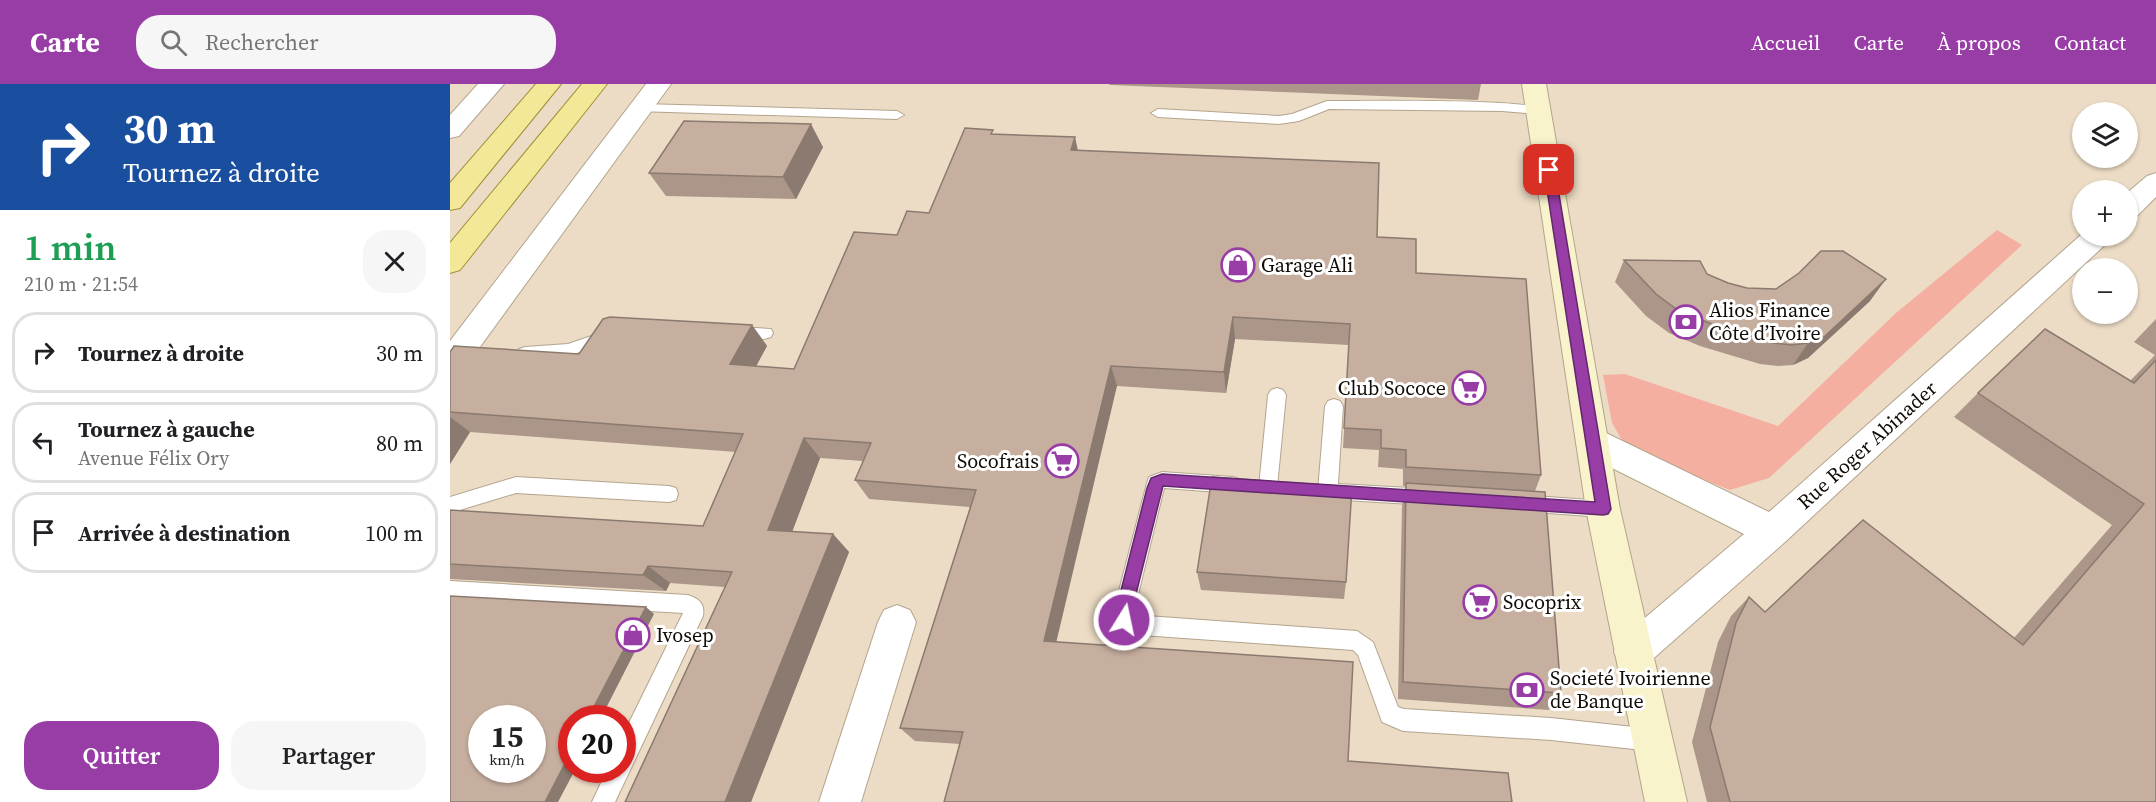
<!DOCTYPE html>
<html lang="fr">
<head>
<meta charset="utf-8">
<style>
	:root { --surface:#fff; --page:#f6f6f6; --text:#202124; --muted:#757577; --line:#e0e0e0; --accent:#983ca6 }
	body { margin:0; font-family:"Source Serif 4",serif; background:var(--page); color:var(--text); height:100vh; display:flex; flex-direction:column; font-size:22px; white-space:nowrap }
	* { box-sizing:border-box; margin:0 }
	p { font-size:20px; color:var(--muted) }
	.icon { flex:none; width:33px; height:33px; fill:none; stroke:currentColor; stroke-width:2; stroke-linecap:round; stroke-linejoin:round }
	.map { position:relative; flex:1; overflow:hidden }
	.drawer { display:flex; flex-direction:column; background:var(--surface); width:450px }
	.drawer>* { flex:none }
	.guide { background:#1a4fa0; color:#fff; overflow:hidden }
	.controls { position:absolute; left:1622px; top:18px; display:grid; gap:12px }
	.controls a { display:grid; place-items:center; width:66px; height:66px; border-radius:50%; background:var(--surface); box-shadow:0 2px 4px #0004; font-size:30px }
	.speed { position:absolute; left:18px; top:621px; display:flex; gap:12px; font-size:30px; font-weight:700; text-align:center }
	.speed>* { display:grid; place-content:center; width:78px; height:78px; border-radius:50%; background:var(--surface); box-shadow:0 2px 4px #0004; line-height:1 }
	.speed small { font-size:15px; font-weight:400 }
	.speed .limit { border:9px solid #d22; background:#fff; color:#111 }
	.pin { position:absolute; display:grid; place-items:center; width:51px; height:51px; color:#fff; margin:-26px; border-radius:12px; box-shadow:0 3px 9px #0006 }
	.me { position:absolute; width:66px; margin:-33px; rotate:10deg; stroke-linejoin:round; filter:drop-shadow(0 0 4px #0008) }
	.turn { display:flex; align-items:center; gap:21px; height:126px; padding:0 24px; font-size:27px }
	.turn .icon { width:78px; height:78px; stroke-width:2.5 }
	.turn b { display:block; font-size:42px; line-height:51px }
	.round { display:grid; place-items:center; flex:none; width:63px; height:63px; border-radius:24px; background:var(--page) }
	.head { display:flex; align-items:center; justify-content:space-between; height:102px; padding:0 24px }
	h1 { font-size:36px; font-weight:600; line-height:45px; color:#1e9e55 }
	.button { display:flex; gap:12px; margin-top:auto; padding:12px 24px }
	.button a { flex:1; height:69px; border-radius:24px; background:var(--accent); color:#fff; font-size:24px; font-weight:600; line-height:69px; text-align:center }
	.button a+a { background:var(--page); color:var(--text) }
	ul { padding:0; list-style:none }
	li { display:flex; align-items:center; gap:18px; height:81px; margin:0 12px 9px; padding:0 12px; border:3px solid var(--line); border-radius:24px }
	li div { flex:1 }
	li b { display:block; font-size:22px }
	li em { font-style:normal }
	header { display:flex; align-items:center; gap:36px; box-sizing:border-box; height:84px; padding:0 30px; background:var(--accent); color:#fff }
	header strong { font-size:28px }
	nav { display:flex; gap:33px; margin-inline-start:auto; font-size:21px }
	.search { width:420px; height:54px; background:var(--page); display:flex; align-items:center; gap:15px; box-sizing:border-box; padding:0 21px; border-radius:24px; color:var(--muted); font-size:22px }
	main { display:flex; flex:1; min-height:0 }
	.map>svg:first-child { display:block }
	.green { fill:#f5afa1 }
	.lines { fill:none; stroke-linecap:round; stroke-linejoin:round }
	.lane-casing { stroke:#b3a48e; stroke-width:2 }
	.street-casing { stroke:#b3a48e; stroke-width:2 }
	.secondary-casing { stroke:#b3a48e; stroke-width:2 }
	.primary-casing { stroke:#9f9038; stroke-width:2 }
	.lane { fill:#fff; fill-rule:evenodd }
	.street { fill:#fff; fill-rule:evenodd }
	.secondary { fill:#f9f3cb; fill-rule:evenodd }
	.primary { fill:#f3e798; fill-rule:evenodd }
	.wall { fill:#ab9689 }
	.shaded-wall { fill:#8b7a6f }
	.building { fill:#c7af9f; stroke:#8b7a6f; stroke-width:1.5; fill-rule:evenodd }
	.route { fill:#983ca6; stroke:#63276c; stroke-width:1.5 }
	.labels { text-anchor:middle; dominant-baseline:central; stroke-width:6; stroke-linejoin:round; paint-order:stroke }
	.poi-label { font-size:20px; fill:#110b05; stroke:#fff; text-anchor:start }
	.street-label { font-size:20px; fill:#110b05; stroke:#fff }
</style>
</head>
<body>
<header>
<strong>Carte</strong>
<div class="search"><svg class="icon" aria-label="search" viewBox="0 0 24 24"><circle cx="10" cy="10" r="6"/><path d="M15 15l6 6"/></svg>Rechercher</div>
<nav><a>Accueil</a><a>Carte</a><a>À propos</a><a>Contact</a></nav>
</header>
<main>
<section class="drawer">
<div class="guide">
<div class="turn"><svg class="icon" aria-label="right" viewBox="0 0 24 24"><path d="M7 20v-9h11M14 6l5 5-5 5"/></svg><div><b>30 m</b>Tournez à droite</div></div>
</div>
<div class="head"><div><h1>1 min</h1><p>210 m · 21:54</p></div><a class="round"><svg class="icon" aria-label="close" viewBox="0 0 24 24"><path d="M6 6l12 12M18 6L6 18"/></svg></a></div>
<ul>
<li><svg class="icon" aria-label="right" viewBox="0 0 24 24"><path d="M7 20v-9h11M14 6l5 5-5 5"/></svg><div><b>Tournez à droite</b></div><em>30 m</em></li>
<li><svg class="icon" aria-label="left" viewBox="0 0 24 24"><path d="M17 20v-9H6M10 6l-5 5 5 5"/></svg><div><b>Tournez à gauche</b><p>Avenue Félix Ory</p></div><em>80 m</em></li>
<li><svg class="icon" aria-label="arrive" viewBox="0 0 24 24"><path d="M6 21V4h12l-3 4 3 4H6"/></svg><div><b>Arrivée à destination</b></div><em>100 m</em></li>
</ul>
<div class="button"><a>Quitter</a><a>Partager</a></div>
</section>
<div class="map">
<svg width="1706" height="718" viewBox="0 0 1706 718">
	<rect width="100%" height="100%" fill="#ecdcc5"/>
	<polygon class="green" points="1547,146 1572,161 1319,394 1280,406 1177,365 1162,339 1153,291 1175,290 1328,342 1446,229"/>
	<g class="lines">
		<defs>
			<g id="lane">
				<path d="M877 17C906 17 1084 14 1095 26L1088 30 1052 27 879 25 849 37 829 40 708 33 701 29 708 25 829 32 842 30Z"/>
				<polygon points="191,20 447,27 454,31 447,35 186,27 184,24 186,21"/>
				<path d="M285 243 321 245 323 249 321 253C309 257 291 257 279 253L277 249 279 245Z"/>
				<polygon points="159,246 165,248 167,252 165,256 118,272 75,277 69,275 67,270 69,265 75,263 118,260"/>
				<polygon points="827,304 833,306 836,311 827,403 825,409 818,411 811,409 809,403 818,311 821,306"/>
				<polygon points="884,315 890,317 893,322 888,400 978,405 985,407 987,413 985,419 978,421 877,415 870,413 868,407 875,322 878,317"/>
				<polygon points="712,388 783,393 790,395 792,401 790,407 783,409 714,404 683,531 907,547 923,558 948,623 954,625 1101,634 1202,645 1210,648 1213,656 1210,664 1202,667 1101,656 953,647 932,638 908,571 903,566 677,550 670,547 663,530 697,399 699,393"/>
				<polygon points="66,393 219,402 226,404 228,410 226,416 219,418 66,409 0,429 0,413"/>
				<polygon points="1071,411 1153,417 1160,419 1162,425 1160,431 1153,433 1071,427 1064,425 1062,419 1064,413"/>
				<path d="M0 497 238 511C249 515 255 519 253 532L165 718H142L157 686H172V653L233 529 0 515Z"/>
			</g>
			<g id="street">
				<polygon points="28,0 54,0 9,52 0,54 0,31"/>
				<polygon points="196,0 221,0 11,289 0,292 0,257"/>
				<polygon points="1706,89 1706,113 1687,132 1677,134 1677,109 1697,92"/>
				<polygon points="1632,150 1632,152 1661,152 1657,159 1335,458 1196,581 1183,586 1170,581 1164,568 1170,555 1294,450 1130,368 1126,358 1130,348 1142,344 1154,348 1319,428"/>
				<polygon points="447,521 460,526 466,538 411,718 369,718 428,538 434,526"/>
			</g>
			<polygon id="secondary" points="1072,0 1096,0 1170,425 1237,718 1195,718 1136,425"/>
			<g id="primary">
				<polygon points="86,0 111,0 10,124 0,126 0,99"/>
				<polygon points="132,0 157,0 10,186 0,189 0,159"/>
			</g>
		</defs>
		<use href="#lane" class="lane-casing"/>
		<use href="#street" class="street-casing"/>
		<use href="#secondary" class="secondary-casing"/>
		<use href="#primary" class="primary-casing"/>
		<use href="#lane" class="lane"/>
		<use href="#street" class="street"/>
		<use href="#secondary" class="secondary"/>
		<use href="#primary" class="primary"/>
	</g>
	<g class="wall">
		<polygon points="659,0 1031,0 1028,16 660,1"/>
		<polygon points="544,50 628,66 927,153 966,189 1091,391 1085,407 1111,609 1099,626 948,615 952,422 956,402 953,402 953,385 928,383 929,366 893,364 899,261 785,255 776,309 667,302 510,660 465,657 450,644 520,423 419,415 405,396 413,377 370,374 342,448 383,450 399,468 301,718 175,718 275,503 220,499 216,507 0,495 0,426 253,442 286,368 20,348 0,380 0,268 129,270 302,241 317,262 306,282 344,285 447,151 479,129"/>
		<polygon points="373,63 346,115 216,112 199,89"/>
		<polygon points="1174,176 1257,190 1278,199 1297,204 1420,217 1358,274 1343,281 1328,282 1310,280 1250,262 1219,249 1196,232 1165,198"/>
		<polygon points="1706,235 1706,718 1257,718 1242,658 1268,558 1281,532 1299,513 1315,528 1564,554 1662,441 1504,333 1528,309 1680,297 1705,271 1684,258"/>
		<polygon points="747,488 896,498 894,515 751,506"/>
	</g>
	<g class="shaded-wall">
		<polygon points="361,40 373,63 346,115 333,93"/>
		<polygon points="625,53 630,76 621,66"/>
		<polygon points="1436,195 1420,217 1358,274 1343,281 1358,259"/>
		<polygon points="783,233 785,255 776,309 774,288"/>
		<polygon points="302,241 317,262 296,301 280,280"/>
		<polygon points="661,282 667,302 603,572 594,557"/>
		<polygon points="0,333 20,348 0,380"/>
		<polygon points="354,354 370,374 336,464 318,446"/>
		<polygon points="383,450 399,468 301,718 275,718"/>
		<polygon points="198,482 220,499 216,507 193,491"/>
		<polygon points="196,523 204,530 151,634 138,634"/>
		<polygon points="122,666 122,686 125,686 108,718 95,718"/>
	</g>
	<g class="building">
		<polygon points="234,37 361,40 333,93 199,89"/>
		<polygon points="515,44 543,46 541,50 625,53 621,66 929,79 927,153 966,155 966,189 1076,195 1091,391 956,383 956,366 931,364 931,346 894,344 900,240 783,233 774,288 661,282 594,557 903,578 898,677 1058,689 1062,718 494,718 513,648 450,644 526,406 405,396 421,359 354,354 318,446 383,450 275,718 175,718 282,488 198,482 193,491 0,480 0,426 253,442 293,350 0,328 0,268 4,262 129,270 153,235 160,233 302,241 280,280 344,285 404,148 447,151 457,127 479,129"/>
		<polygon points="1371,167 1393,167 1436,195 1374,253 1358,259 1342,261 1324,259 1262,240 1229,227 1206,210 1174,176 1250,177 1257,190 1278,199 1297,204 1326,205 1349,189"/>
		<polygon points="1595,245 1684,299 1706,276 1706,718 1280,718 1260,643 1286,539 1299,513 1315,528 1413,436 1573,561 1694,420 1528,309"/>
		<polygon points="762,393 902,403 896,498 747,488"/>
		<polygon points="956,399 1095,408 1111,609 953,598"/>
		<path d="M0 512 196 523 138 634H122V666L95 718H0ZM32 634H82V686H32Z"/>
	</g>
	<polygon class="route" points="1099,82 1105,86 1161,425 1158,430 1153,431 713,402 681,530 679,541 674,543 668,541 665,530 697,404 701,394 712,390 1145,418 1094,86"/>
	<defs>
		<symbol id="shop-ring" viewBox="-11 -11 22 22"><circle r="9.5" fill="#fff" stroke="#983ca6" stroke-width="1.5"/><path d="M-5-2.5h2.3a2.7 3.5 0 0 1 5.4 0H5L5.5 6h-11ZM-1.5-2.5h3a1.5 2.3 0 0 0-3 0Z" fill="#983ca6"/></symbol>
		<symbol id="bank-ring" viewBox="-11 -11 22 22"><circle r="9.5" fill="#fff" stroke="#983ca6" stroke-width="1.5"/><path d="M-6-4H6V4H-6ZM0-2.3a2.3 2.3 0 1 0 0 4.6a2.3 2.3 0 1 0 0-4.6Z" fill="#983ca6"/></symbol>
		<symbol id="supermarket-ring" viewBox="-11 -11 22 22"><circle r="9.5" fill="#fff" stroke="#983ca6" stroke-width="1.5"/><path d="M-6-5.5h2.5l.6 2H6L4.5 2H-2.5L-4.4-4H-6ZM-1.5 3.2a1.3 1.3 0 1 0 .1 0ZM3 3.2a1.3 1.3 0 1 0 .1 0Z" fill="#983ca6"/></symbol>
	</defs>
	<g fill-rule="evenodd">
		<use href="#shop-ring" x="769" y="162" width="38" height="38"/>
		<use href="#bank-ring" x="1217" y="219" width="38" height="38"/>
		<use href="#supermarket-ring" x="1000" y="285" width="38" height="38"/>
		<use href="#supermarket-ring" x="593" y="358" width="38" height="38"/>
		<use href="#supermarket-ring" x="1011" y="499" width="38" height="38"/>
		<use href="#shop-ring" x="164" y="532" width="38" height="38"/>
		<use href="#bank-ring" x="1058" y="587" width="38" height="38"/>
	</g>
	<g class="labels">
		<g class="poi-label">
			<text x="811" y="181">Garage Ali</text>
			<text x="1259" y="226">Alios Finance<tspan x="1259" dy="23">Côte d’Ivoire</tspan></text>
			<text x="996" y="304" text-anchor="end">Club Sococe</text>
			<text x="589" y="377" text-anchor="end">Socofrais</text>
			<text x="1053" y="518">Socoprix</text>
			<text x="206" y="551">Ivosep</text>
			<text x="1100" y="594">Societé Ivoirienne<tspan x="1100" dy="23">de Banque</tspan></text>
		</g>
		<g class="street-label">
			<text transform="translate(1417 361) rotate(-42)">Rue Roger Abinader</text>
		</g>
	</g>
</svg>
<div class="controls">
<a><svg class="icon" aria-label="layers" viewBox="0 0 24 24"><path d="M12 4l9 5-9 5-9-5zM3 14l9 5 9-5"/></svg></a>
<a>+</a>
<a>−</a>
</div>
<div class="speed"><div>15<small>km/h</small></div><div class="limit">20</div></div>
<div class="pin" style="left:1099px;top:86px;background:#d93025"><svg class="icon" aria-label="arrive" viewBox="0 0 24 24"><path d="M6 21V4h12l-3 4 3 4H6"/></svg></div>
<svg class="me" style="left:674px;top:536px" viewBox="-20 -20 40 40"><circle r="17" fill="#983ca6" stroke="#fff" stroke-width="3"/><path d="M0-11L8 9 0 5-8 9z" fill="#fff"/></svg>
</div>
</main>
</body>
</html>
